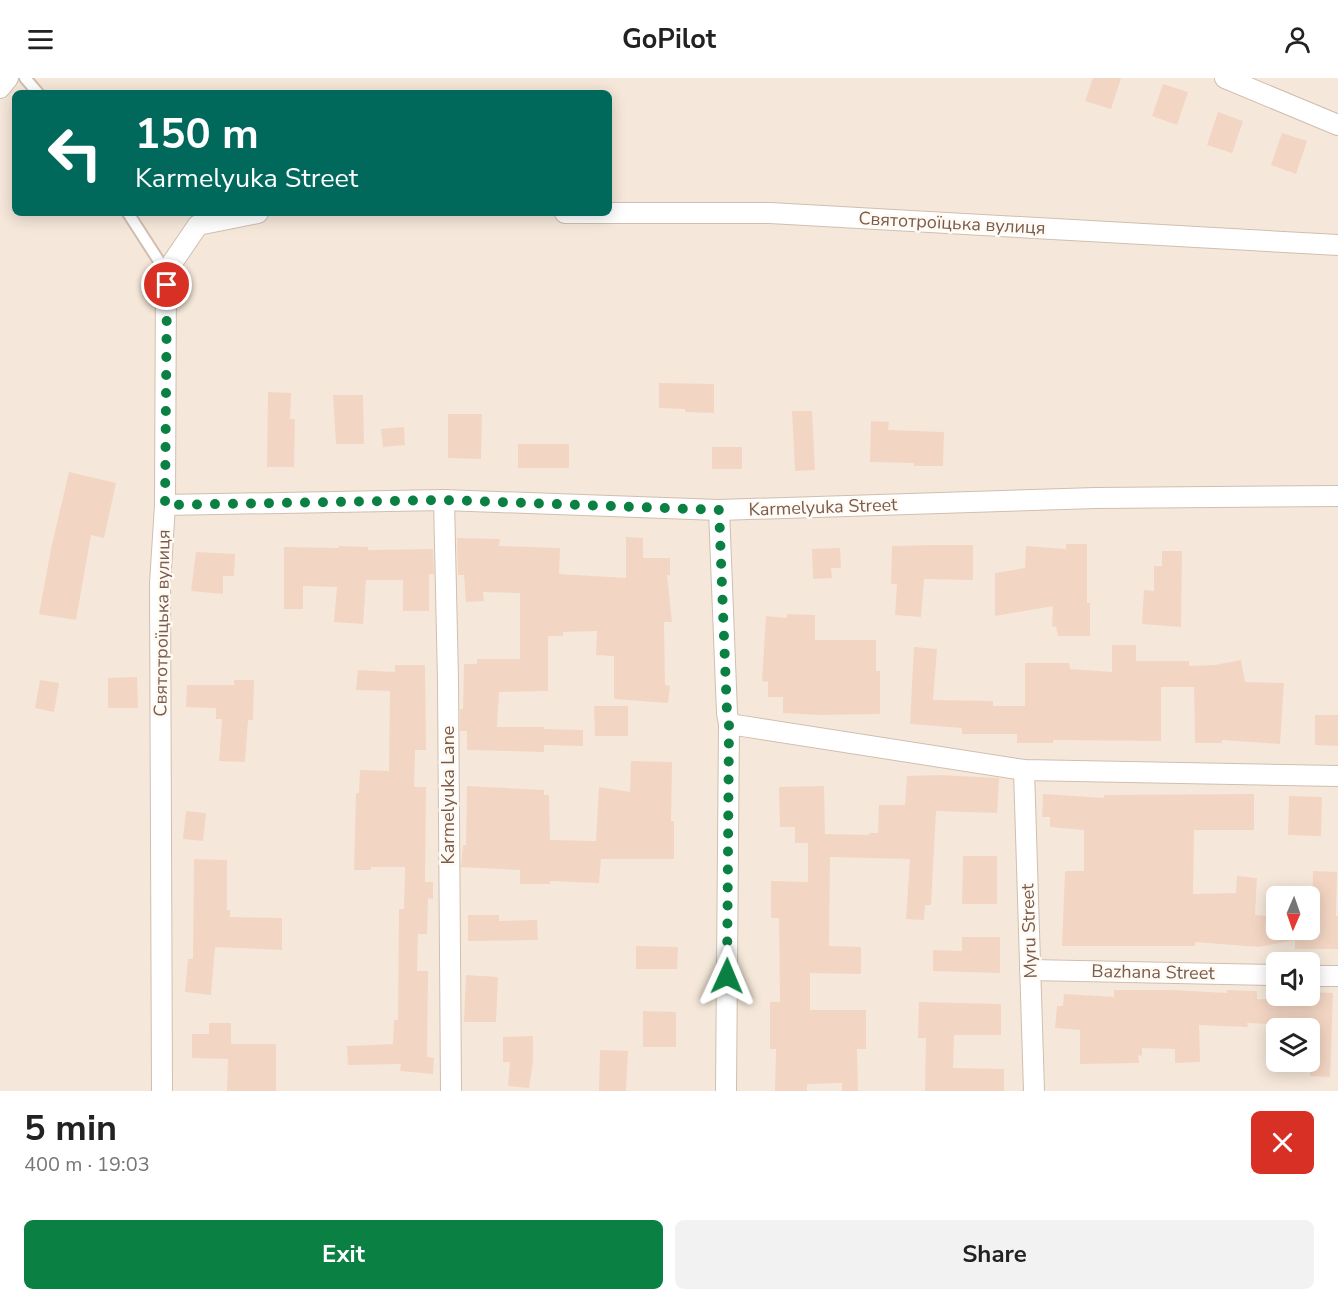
<!DOCTYPE html>
<html lang="en">
<head>
<meta charset="utf-8">
<style>
	:root { --surface:#fff; --page:#f2f2f2; --text:#222; --muted:#767676; --accent:#0b8043 }
	body { margin:0; font-family:"Nunito Sans",sans-serif; background:var(--page); color:var(--text); height:100vh; display:flex; flex-direction:column; font-size:22px; white-space:nowrap }
	* { box-sizing:border-box; margin:0 }
	p { font-size:20px; color:var(--muted) }
	.icon { flex:none; width:33px; height:33px; fill:none; stroke:currentColor; stroke-width:2; stroke-linecap:round; stroke-linejoin:round }
	.map { position:relative; height:1013px; overflow:hidden }
	.drawer { display:flex; flex-direction:column; background:var(--surface); flex:1 }
	.drawer>* { flex:none }
	.guide { position:absolute; left:12px; top:12px; width:600px; height:126px; border-radius:9px; box-shadow:0 3px 15px #0003; background:#00695c; color:#fff; overflow:hidden }
	.needle { width:39px; rotate:182deg }
	.controls { position:absolute; left:1266px; top:808px; display:grid; gap:12px }
	.controls a { display:grid; place-items:center; width:54px; height:54px; border-radius:9px; background:var(--surface); box-shadow:0 3px 15px #0003; font-size:30px }
	.pin { position:absolute; display:grid; place-items:center; width:51px; height:51px; color:#fff; margin:-26px; border:3px solid #fff; border-radius:50%; box-shadow:0 2px 6px #0007 }
	.me { position:absolute; width:66px; margin:-33px; rotate:1deg; stroke-linejoin:round; filter:drop-shadow(0 0 4px #0008) }
	.turn { display:flex; align-items:center; gap:21px; height:126px; padding:0 24px; font-size:27px }
	.turn .icon { width:78px; height:78px; stroke-width:2.5 }
	.turn b { display:block; font-size:42px; line-height:51px }
	.round { display:grid; place-items:center; flex:none; width:63px; height:63px; border-radius:9px; background:var(--page) }
	.headline { display:flex; align-items:center; justify-content:space-between; height:102px; padding:0 24px }
	h1 { font-size:36px; font-weight:700; line-height:45px }
	.action { display:flex; gap:12px; margin-top:auto; padding:12px 24px }
	.action a { flex:1; height:69px; border-radius:9px; background:var(--accent); color:#fff; font-size:24px; font-weight:700; line-height:69px; text-align:center }
	.action a+a { background:var(--page); color:var(--text) }
	header { display:flex; justify-content:space-between; align-items:center; height:78px; padding:0 24px; background:var(--surface); font-size:27px; font-weight:700 }
	.map>svg:first-child { display:block }
	.residential { fill:#f5e8da; fill-rule:evenodd }
	.building { fill:#f3d5c3 }
	.lines { fill:none; stroke-linecap:round; stroke-linejoin:round }
	.lane-casing { stroke:#d1beb0; stroke-width:14 }
	.street-casing { stroke:#d1beb0; stroke-width:22 }
	.lane { stroke:#fff; stroke-width:10 }
	.street { stroke:#fff; stroke-width:20 }
	.route { stroke:#0b8043; stroke-width:10; stroke-dasharray:0 18 }
	.labels { text-anchor:middle; dominant-baseline:central; stroke-width:5; stroke-linejoin:round; paint-order:stroke }
	.street-label { font-size:18px; fill:#7a5c4d; stroke:#fffaf3 }
</style>
</head>
<body>
<header><svg class="icon" aria-label="menu" viewBox="0 0 24 24"><path d="M4 6h16M4 12h16M4 18h16"/></svg>GoPilot<svg class="icon" aria-label="person" viewBox="0 0 24 24"><circle cx="12" cy="8" r="4"/><path d="M4 21q1-7 8-7t8 7"/></svg></header>
<div class="map">
<svg width="1338" height="1013" viewBox="0 0 1338 1013">
	<rect width="100%" height="100%" fill="#fdf6ec"/>
	<path class="residential" d="M0 0H1338V1013H0ZM15 15H609V135H15ZM1276 819H1310V852H1276ZM1276 885H1310V918H1276ZM1276 951H1310V984H1276Z"/>
	<g class="building">
		<polygon points="1093,0 1121,0 1111,31 1085,23"/>
		<polygon points="1163,6 1188,14 1177,47 1152,38"/>
		<polygon points="1218,34 1243,43 1232,75 1207,67"/>
		<polygon points="1282,55 1307,63 1296,96 1271,87"/>
		<polygon points="659,305 714,306 714,335 685,334 685,331 659,330"/>
		<polygon points="268,314 291,315 290,341 295,341 294,389 267,389"/>
		<polygon points="333,317 363,317 364,366 336,366"/>
		<polygon points="792,333 812,333 815,392 795,393"/>
		<polygon points="448,336 482,336 481,381 448,380"/>
		<polygon points="871,343 889,344 888,352 944,354 943,388 914,388 914,385 870,384"/>
		<polygon points="404,349 405,367 383,369 381,351"/>
		<rect x="518" y="366" width="51" height="24"/>
		<rect x="712" y="369" width="30" height="22"/>
		<polygon points="69,394 116,405 104,460 91,457 76,542 39,536 51,471"/>
		<polygon points="626,459 643,460 643,480 670,480 670,497 667,497 672,544 664,544 665,607 670,608 668,625 614,621 614,578 596,577 597,553 563,554 563,558 548,558 548,613 499,614 497,649 544,649 544,651 583,652 583,668 544,667 544,674 467,672 467,653 460,653 460,631 463,631 464,586 477,586 477,581 520,581 520,515 483,514 484,523 466,524 464,497 458,497 457,460 500,461 499,468 560,470 559,496 626,500"/>
		<polygon points="1066,466 1087,466 1087,525 1090,525 1090,558 1058,558 1056,549 1052,548 1053,528 995,538 995,495 1025,490 1026,468 1066,471"/>
		<polygon points="937,467 973,467 973,502 924,501 921,539 895,537 897,506 891,506 892,468"/>
		<polygon points="339,468 368,469 368,472 433,471 434,496 429,496 429,533 403,533 403,502 366,502 363,546 334,544 337,509 303,508 303,531 284,531 284,469 338,470"/>
		<polygon points="840,470 841,490 831,490 832,500 813,501 812,471"/>
		<polygon points="1162,473 1182,473 1181,549 1142,546 1144,512 1154,513 1154,488 1162,488"/>
		<polygon points="196,474 235,476 234,498 223,498 223,516 191,513"/>
		<polygon points="787,536 815,537 815,562 876,562 876,593 880,593 880,636 819,637 783,635 783,619 768,619 768,604 762,603 766,538 787,540"/>
		<polygon points="1112,567 1136,567 1136,583 1189,583 1189,588 1215,587 1241,582 1245,604 1284,605 1280,666 1222,662 1222,665 1195,665 1194,609 1161,609 1161,663 1053,662 1053,665 1017,665 1017,656 962,656 962,650 910,646 914,569 937,571 933,622 993,623 993,628 1025,628 1025,585 1069,585 1070,591 1112,594"/>
		<polygon points="395,587 425,587 426,672 415,672 414,709 426,709 425,804 433,804 433,821 428,820 427,856 418,856 417,893 428,893 427,979 434,980 433,996 400,993 401,986 348,987 347,968 393,966 394,942 398,942 399,831 404,831 405,789 371,789 371,792 354,792 356,715 359,715 360,692 389,693 390,613 356,612 358,592 395,594"/>
		<polygon points="137,599 138,630 108,630 108,600"/>
		<polygon points="40,602 59,605 54,634 35,630"/>
		<polygon points="234,602 254,602 253,642 248,642 245,684 219,683 222,641 216,641 216,630 186,629 187,607 234,607"/>
		<polygon points="594,628 628,628 628,658 595,658"/>
		<polygon points="1315,637 1338,637 1338,668 1315,667"/>
		<polygon points="631,683 672,684 671,743 674,743 674,781 601,781 599,805 550,803 550,806 520,806 520,792 461,789 463,767 466,767 467,708 544,712 544,717 549,717 550,762 596,763 599,709 630,714"/>
		<polygon points="939,697 999,700 997,735 936,733 931,827 925,827 924,842 906,841 910,781 830,779 829,868 861,869 861,896 810,895 810,932 866,932 866,971 857,971 858,1013 842,1013 842,1005 807,1006 807,1013 775,1013 776,971 770,971 770,924 780,924 779,840 771,840 771,803 808,804 808,765 795,765 795,749 780,749 779,709 824,708 825,756 869,757 869,755 878,755 879,727 905,727 907,698"/>
		<polygon points="1043,716 1104,720 1104,717 1254,716 1254,752 1194,752 1193,816 1236,815 1237,798 1257,800 1255,837 1266,838 1265,852 1310,852 1310,837 1312,837 1313,793 1337,794 1336,838 1338,838 1338,871 1295,871 1295,862 1259,869 1195,864 1195,868 1062,868 1065,794 1067,793 1084,793 1084,752 1050,749 1050,739 1042,739"/>
		<polygon points="1289,718 1322,719 1321,758 1288,757"/>
		<polygon points="186,733 206,735 203,763 183,761"/>
		<polygon points="963,778 997,778 997,826 962,826"/>
		<polygon points="194,781 227,782 227,832 230,832 230,839 282,840 282,872 215,869 211,917 185,914 188,881 193,881"/>
		<polygon points="468,837 499,837 499,843 537,842 538,862 468,863"/>
		<polygon points="962,859 1000,859 1000,895 933,893 933,872 962,873"/>
		<polygon points="636,868 678,869 677,891 636,891"/>
		<polygon points="466,897 498,899 496,944 464,944"/>
		<polygon points="1114,912 1172,912 1227,915 1227,912 1257,913 1257,921 1289,921 1289,918 1310,918 1310,914 1333,915 1330,999 1310,998 1310,950 1295,950 1295,947 1247,945 1248,949 1199,947 1200,984 1175,985 1175,971 1142,970 1142,978 1138,977 1139,985 1080,986 1080,952 1055,950 1057,928 1063,928 1064,916 1114,919"/>
		<polygon points="919,924 1001,926 1001,957 954,957 953,990 1004,991 1004,1013 925,1013 926,960 918,960"/>
		<polygon points="643,933 676,934 676,969 643,969"/>
		<polygon points="209,945 231,945 231,966 276,966 276,1013 227,1013 228,981 192,980 192,956 209,956"/>
		<polygon points="533,958 533,984 529,1010 508,1008 510,984 503,984 503,959"/>
		<polygon points="600,972 628,973 626,1013 599,1013"/>
	</g>
	<g class="lines">
		<defs>
			<g id="lane">
				<polyline points="25,0 38,15"/>
				<polyline points="128,135 166,194"/>
			</g>
			<g id="street">
				<polyline points="1225,0 1338,47"/>
				<polyline points="0,10 8,0"/>
				<polyline points="565,135 770,135 1338,167"/>
				<polyline points="444,422 448,603 451,1013"/>
				<polyline points="165,427 444,422 719,432 1096,420 1338,418"/>
				<polyline points="719,432 727,635 729,646 726,1013"/>
				<polyline points="729,646 1024,692 1338,698"/>
				<polyline points="1024,692 1034,1013"/>
				<polyline points="1030,892 1276,897"/>
				<polyline points="1310,898 1338,898"/>
				<polyline points="162,1013 160,506 165,427 166,194 198,147 258,135"/>
			</g>
		</defs>
		<use href="#lane" class="lane-casing"/>
		<use href="#street" class="street-casing"/>
		<use href="#lane" class="lane"/>
		<use href="#street" class="street"/>
	</g>
	<g class="lines">
		<polyline class="route" points="167,207 165,427 444,422 719,432 727,635 729,646 727,898"/>
	</g>
	<g class="labels">
		<g class="street-label">
			<text transform="translate(952 145) rotate(3)">Святотроїцька вулиця</text>
			<text transform="translate(823 429) rotate(-2)">Karmelyuka Street</text>
			<text transform="translate(162 545) rotate(-89)">Святотроїцька вулиця</text>
			<text transform="translate(448 717) rotate(-90)">Karmelyuka Lane</text>
			<text transform="translate(1029 853) rotate(-92)">Myru Street</text>
			<text transform="translate(1153 894) rotate(1)">Bazhana Street</text>
		</g>
	</g>
</svg>
<div class="controls">
<a><svg class="needle" viewBox="-14 -14 28 28"><path d="M0-13l5 13h-10z" fill="#e53935"/><path d="M0 13l5-13h-10z" fill="#767676"/></svg></a>
<a><svg class="icon" aria-label="sound" viewBox="0 0 24 24"><path d="M4 9h4l5-4v14l-5-4H4zM17 9q2 3 0 6"/></svg></a>
<a><svg class="icon" aria-label="layers" viewBox="0 0 24 24"><path d="M12 4l9 5-9 5-9-5zM3 14l9 5 9-5"/></svg></a>
</div>
<div class="pin" style="left:167px;top:207px;background:#d93025"><svg class="icon" aria-label="arrive" viewBox="0 0 24 24"><path d="M6 21V4h12l-3 4 3 4H6"/></svg></div>
<svg class="me" style="left:727px;top:898px" viewBox="-20 -20 40 40"><path d="M0-17L14 15 0 8-14 15z" fill="#0b8043" stroke="#fff" stroke-width="4"/></svg>
<div class="guide">
<div class="turn"><svg class="icon" aria-label="left" viewBox="0 0 24 24"><path d="M17 20v-9H6M10 6l-5 5 5 5"/></svg><div><b>150 m</b>Karmelyuka Street</div></div>
</div>
</div>
<section class="drawer">
<div class="headline"><div><h1>5 min</h1><p>400 m · 19:03</p></div><a class="round" style="background:#d93025;color:#fff"><svg class="icon" aria-label="close" viewBox="0 0 24 24"><path d="M6 6l12 12M18 6L6 18"/></svg></a></div>
<div class="action"><a>Exit</a><a>Share</a></div>
</section>
</body>
</html>
